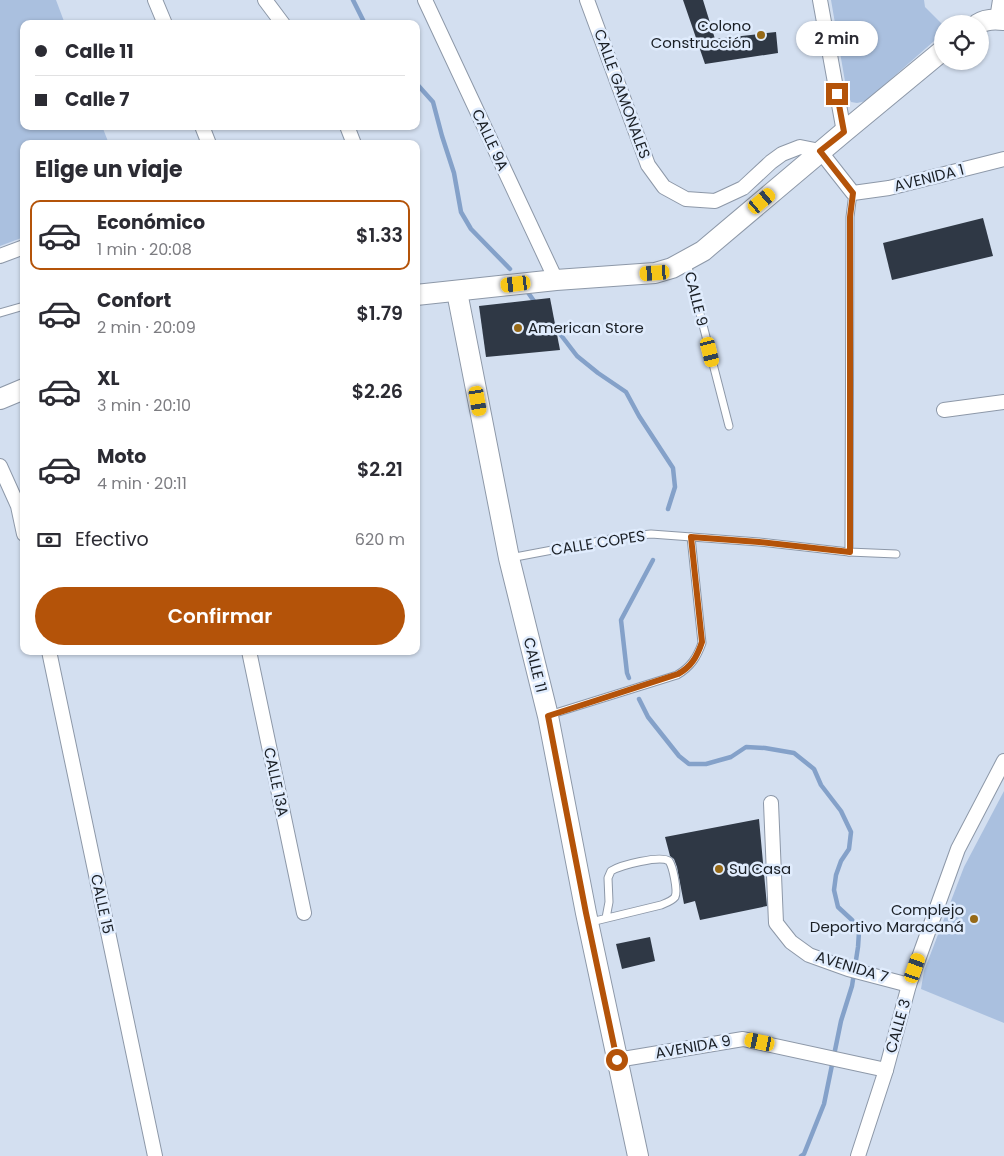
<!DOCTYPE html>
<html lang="es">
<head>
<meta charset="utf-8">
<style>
	body { margin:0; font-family:Poppins,sans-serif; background:#f2f2f3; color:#2b2b33; height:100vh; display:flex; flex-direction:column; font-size:19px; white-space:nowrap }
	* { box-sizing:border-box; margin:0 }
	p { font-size:16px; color:#7c7c81 }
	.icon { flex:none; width:28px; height:28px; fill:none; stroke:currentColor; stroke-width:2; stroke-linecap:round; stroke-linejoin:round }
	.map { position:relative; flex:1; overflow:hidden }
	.sheet { position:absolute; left:20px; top:140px; width:400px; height:515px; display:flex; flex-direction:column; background:#fff; border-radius:10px; box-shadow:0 1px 4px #0004 }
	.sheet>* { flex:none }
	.top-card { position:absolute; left:20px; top:20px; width:400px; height:110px; border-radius:10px; box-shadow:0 1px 4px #0004; display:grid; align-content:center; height:110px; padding:0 15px; background:#fff }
	.fabs { position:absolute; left:934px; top:15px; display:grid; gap:10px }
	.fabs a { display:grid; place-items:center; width:55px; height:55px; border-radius:50%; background:#fff; box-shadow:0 1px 4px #0004; font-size:25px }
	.end { position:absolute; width:22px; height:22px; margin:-11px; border:6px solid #b45309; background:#fff; box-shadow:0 0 0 2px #fff }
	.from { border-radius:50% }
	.bubble { position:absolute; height:35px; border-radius:18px; background:#fff; box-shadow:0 1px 4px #0004; font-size:16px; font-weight:600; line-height:35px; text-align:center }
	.car { position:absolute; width:15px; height:30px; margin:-15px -8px; border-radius:6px; box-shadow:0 0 4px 1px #0007; background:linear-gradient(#f5c518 24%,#345 0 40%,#f5c518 0 76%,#345 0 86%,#f5c518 0) }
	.top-card b { display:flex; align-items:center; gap:18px; height:48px; font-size:19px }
	.top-card b+b { border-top:1px solid #e1e1e2 }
	.top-card i { width:12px; height:12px; background:#2b2b33 }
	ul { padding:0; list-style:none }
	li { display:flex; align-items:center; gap:15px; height:70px; margin:0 10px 8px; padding:0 5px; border:2px solid transparent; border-radius:10px }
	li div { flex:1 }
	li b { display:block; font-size:19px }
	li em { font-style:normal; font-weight:600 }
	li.current { border-color:#b45309 }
	li>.icon { width:45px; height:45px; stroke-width:1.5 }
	h2 { padding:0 15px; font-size:22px; line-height:60px }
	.pay { display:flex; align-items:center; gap:12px; height:55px; padding:0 15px; font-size:19px }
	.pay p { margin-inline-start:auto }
	.action { display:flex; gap:10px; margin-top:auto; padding:10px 15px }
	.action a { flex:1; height:58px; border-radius:30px; background:#b45309; color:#fff; font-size:20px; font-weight:600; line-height:58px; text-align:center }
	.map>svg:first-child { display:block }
	.green { fill:#aac0df }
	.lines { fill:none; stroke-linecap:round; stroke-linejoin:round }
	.stream { stroke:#84a1c9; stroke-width:4.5 }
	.building { fill:#2f3845 }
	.lane-casing { stroke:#8d98a8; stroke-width:9 }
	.street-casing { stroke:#8d98a8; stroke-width:16 }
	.secondary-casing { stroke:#8d98a8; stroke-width:22 }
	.lane { stroke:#fff; stroke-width:7 }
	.street { stroke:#fff; stroke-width:14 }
	.secondary { stroke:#fff; stroke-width:20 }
	.route { stroke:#b45309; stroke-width:6 }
	.poi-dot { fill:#966917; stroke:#e0ecfd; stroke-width:2 }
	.labels { text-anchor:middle; stroke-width:5; stroke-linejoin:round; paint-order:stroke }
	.poi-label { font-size:15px; fill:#1a1f25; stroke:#e0ecfd; text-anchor:end }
	.street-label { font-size:15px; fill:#1a1f25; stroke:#e0ecfd }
</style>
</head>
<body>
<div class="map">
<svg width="1004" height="1156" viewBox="0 0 1004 1156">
	<rect width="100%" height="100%" fill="#d3dff0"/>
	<g class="green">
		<path d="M0,0h56l9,24h-41v102h78l7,18h-85v93l-24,9z"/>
		<path d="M831,0h93l1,7 17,17v10l-76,67 -9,2 -6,-1 -4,-9z"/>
		<path d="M1004,791v232l-83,-34 3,-18 40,-104z"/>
	</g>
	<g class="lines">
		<g class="stream">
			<path d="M353,0l12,24"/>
			<path d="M416,83l17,19 9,34 12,37 7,39 10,17 39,40"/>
			<path d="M527,291l9,13"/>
			<path d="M554,326l23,30 21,17 28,19 13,24 34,52 2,19 -7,22"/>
			<path d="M629,678l-2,-5 -6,-53 32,-60"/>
			<path d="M639,699l9,18 31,39 10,8h17l25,-7 15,-10 19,1 29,5 20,16 7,16 20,26 10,21 -2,17 -8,12 -5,14 -2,15 4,17 14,13 7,12 -1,15 -6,39 -11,35 -17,83 -20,50 -3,2"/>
		</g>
	</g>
	<g class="building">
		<path d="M683,0h20l12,39 61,-7 2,21 -73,11z"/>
		<path d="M983,218l10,38 -101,24 -9,-37z"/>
		<path d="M550,298l10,52 -74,7 -7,-51z"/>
		<path d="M759,819l8,87 -67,14 -5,-19 -11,3 -7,-37 -3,-8 -4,-3 -5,-19z"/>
		<path d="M650,937l5,24 -33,8 -6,-25z"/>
	</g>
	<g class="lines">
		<g class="lane-casing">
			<g id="lane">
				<path d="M687,263l42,163"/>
				<path d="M0,313l24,-7"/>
				<path d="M849,552l1,-335 3,-24"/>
				<path d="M510,558l111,-21 30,-3 108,8 90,10 47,2"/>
				<path d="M549,715l128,-40c14,-8 20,-18 25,-32l-11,-106"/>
				<path d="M591,922l70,-17c5,-2 11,-4 14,-8 3,-6 -2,-30 -6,-36 -9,-6 -48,4 -58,10l-3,7 1,24 -3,16"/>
			</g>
		</g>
		<g class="street-casing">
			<g id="street">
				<path d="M155,0l10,24"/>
				<path d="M265,0l18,24"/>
				<path d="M425,0l131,280"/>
				<path d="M587,0l61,165 16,22 22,12 29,2 28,-13 28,-26 11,-8 18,-7 20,4 33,42 36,-5 115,-29"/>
				<path d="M820,0l24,132"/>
				<path d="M997,19l3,-19"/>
				<path d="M202,126l7,18"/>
				<path d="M347,126l7,18"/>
				<path d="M0,256l24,-9"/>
				<path d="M944,410l60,-8"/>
				<path d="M0,466l18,40 6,28"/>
				<path d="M49,651l106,505"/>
				<path d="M249,651l55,262"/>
				<path d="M771,803l5,120 15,19 18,13 39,14 61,16"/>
				<path d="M617,1060l126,-21 143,31"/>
				<path d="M858,1156l28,-86 23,-85 49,-136 46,-88"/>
			</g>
		</g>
		<g class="secondary-casing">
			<g id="secondary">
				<path d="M978,24c7,-5 18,-5 26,-4"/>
				<path d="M457,292l52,266 39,158 38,197 52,243"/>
				<path d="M416,295l140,-15 99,-7 17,-5 31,-17 141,-119 98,-81"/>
				<path d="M0,399l24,-10"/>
			</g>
		</g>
		<use href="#lane" class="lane"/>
		<use href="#street" class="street"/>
		<use href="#secondary" class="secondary"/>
	</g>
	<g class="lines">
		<path class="route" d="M617,1060l-31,-147 -38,-197 130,-42c13,-7 19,-17 24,-32l-11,-105 68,5 91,10v-335l3,-24 -33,-42 24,-19 -7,-38"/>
	</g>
	<g class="poi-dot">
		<circle cx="761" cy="35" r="5"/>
		<circle cx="518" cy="328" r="5"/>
		<circle cx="719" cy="869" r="5"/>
		<circle cx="974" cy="919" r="5"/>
	</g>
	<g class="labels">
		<g class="poi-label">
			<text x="751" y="31">Colono<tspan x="751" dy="17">Construcción</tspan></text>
			<text x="528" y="333" text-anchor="start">American Store</text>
			<text x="729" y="874" text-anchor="start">Su Casa</text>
			<text x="964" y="915">Complejo<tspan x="964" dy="17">Deportivo Maracaná</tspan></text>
		</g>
		<g class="street-label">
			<text transform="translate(622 94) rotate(70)" y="5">CALLE GAMONALES</text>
			<text transform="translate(490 140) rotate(65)" y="5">CALLE 9A</text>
			<text transform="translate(929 178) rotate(-14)" y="5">AVENIDA 1</text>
			<text transform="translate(696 299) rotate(76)" y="5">CALLE 9</text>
			<text transform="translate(598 543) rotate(-9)" y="5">CALLE COPES</text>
			<text transform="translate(535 665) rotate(76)" y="5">CALLE 11</text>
			<text transform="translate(276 782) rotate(78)" y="5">CALLE 13A</text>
			<text transform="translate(102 904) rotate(78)" y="5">CALLE 15</text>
			<text transform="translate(852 967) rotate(17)" y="5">AVENIDA 7</text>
			<text transform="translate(898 1026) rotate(-74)" y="5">CALLE 3</text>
			<text transform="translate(693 1047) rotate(-10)" y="5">AVENIDA 9</text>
		</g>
	</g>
</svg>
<div class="fabs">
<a><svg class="icon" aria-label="locate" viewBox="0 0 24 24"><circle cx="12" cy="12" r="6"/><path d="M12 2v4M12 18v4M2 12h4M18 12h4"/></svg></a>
</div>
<i class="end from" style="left:617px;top:1060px"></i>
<i class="end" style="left:837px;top:94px"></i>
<div class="bubble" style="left:796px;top:21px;width:82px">2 min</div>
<i class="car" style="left:762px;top:201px;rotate:50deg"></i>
<i class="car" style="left:655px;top:273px;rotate:266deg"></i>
<i class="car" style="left:516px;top:284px;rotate:263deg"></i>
<i class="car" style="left:710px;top:352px;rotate:166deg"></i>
<i class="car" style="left:478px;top:401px;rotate:170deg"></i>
<i class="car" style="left:915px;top:968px;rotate:19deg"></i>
<i class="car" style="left:760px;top:1042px;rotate:282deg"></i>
<div class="top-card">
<b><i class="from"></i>Calle 11</b>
<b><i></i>Calle 7</b>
</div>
<section class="sheet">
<h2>Elige un viaje</h2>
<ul>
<li class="current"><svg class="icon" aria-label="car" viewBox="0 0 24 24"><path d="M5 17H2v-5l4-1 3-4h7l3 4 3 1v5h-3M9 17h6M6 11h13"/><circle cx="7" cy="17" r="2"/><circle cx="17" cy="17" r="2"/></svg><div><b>Económico</b><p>1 min · 20:08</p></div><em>$1.33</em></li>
<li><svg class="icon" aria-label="car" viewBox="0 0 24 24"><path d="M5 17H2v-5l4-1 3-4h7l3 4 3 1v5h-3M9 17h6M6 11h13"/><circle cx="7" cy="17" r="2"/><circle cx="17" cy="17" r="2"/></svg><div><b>Confort</b><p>2 min · 20:09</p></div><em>$1.79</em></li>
<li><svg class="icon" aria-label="car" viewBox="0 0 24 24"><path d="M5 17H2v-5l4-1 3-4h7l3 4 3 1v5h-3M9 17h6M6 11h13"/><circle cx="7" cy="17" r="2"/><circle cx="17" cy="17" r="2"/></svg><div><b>XL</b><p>3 min · 20:10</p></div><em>$2.26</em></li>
<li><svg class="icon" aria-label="car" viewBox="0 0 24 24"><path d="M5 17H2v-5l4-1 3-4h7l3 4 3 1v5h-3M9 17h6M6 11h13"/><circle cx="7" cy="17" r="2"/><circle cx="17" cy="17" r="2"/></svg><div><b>Moto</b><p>4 min · 20:11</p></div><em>$2.21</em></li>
</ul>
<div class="pay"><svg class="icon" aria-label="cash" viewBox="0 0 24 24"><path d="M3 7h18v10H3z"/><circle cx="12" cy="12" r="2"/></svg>Efectivo<p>620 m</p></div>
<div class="action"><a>Confirmar</a></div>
</section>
</div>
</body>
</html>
